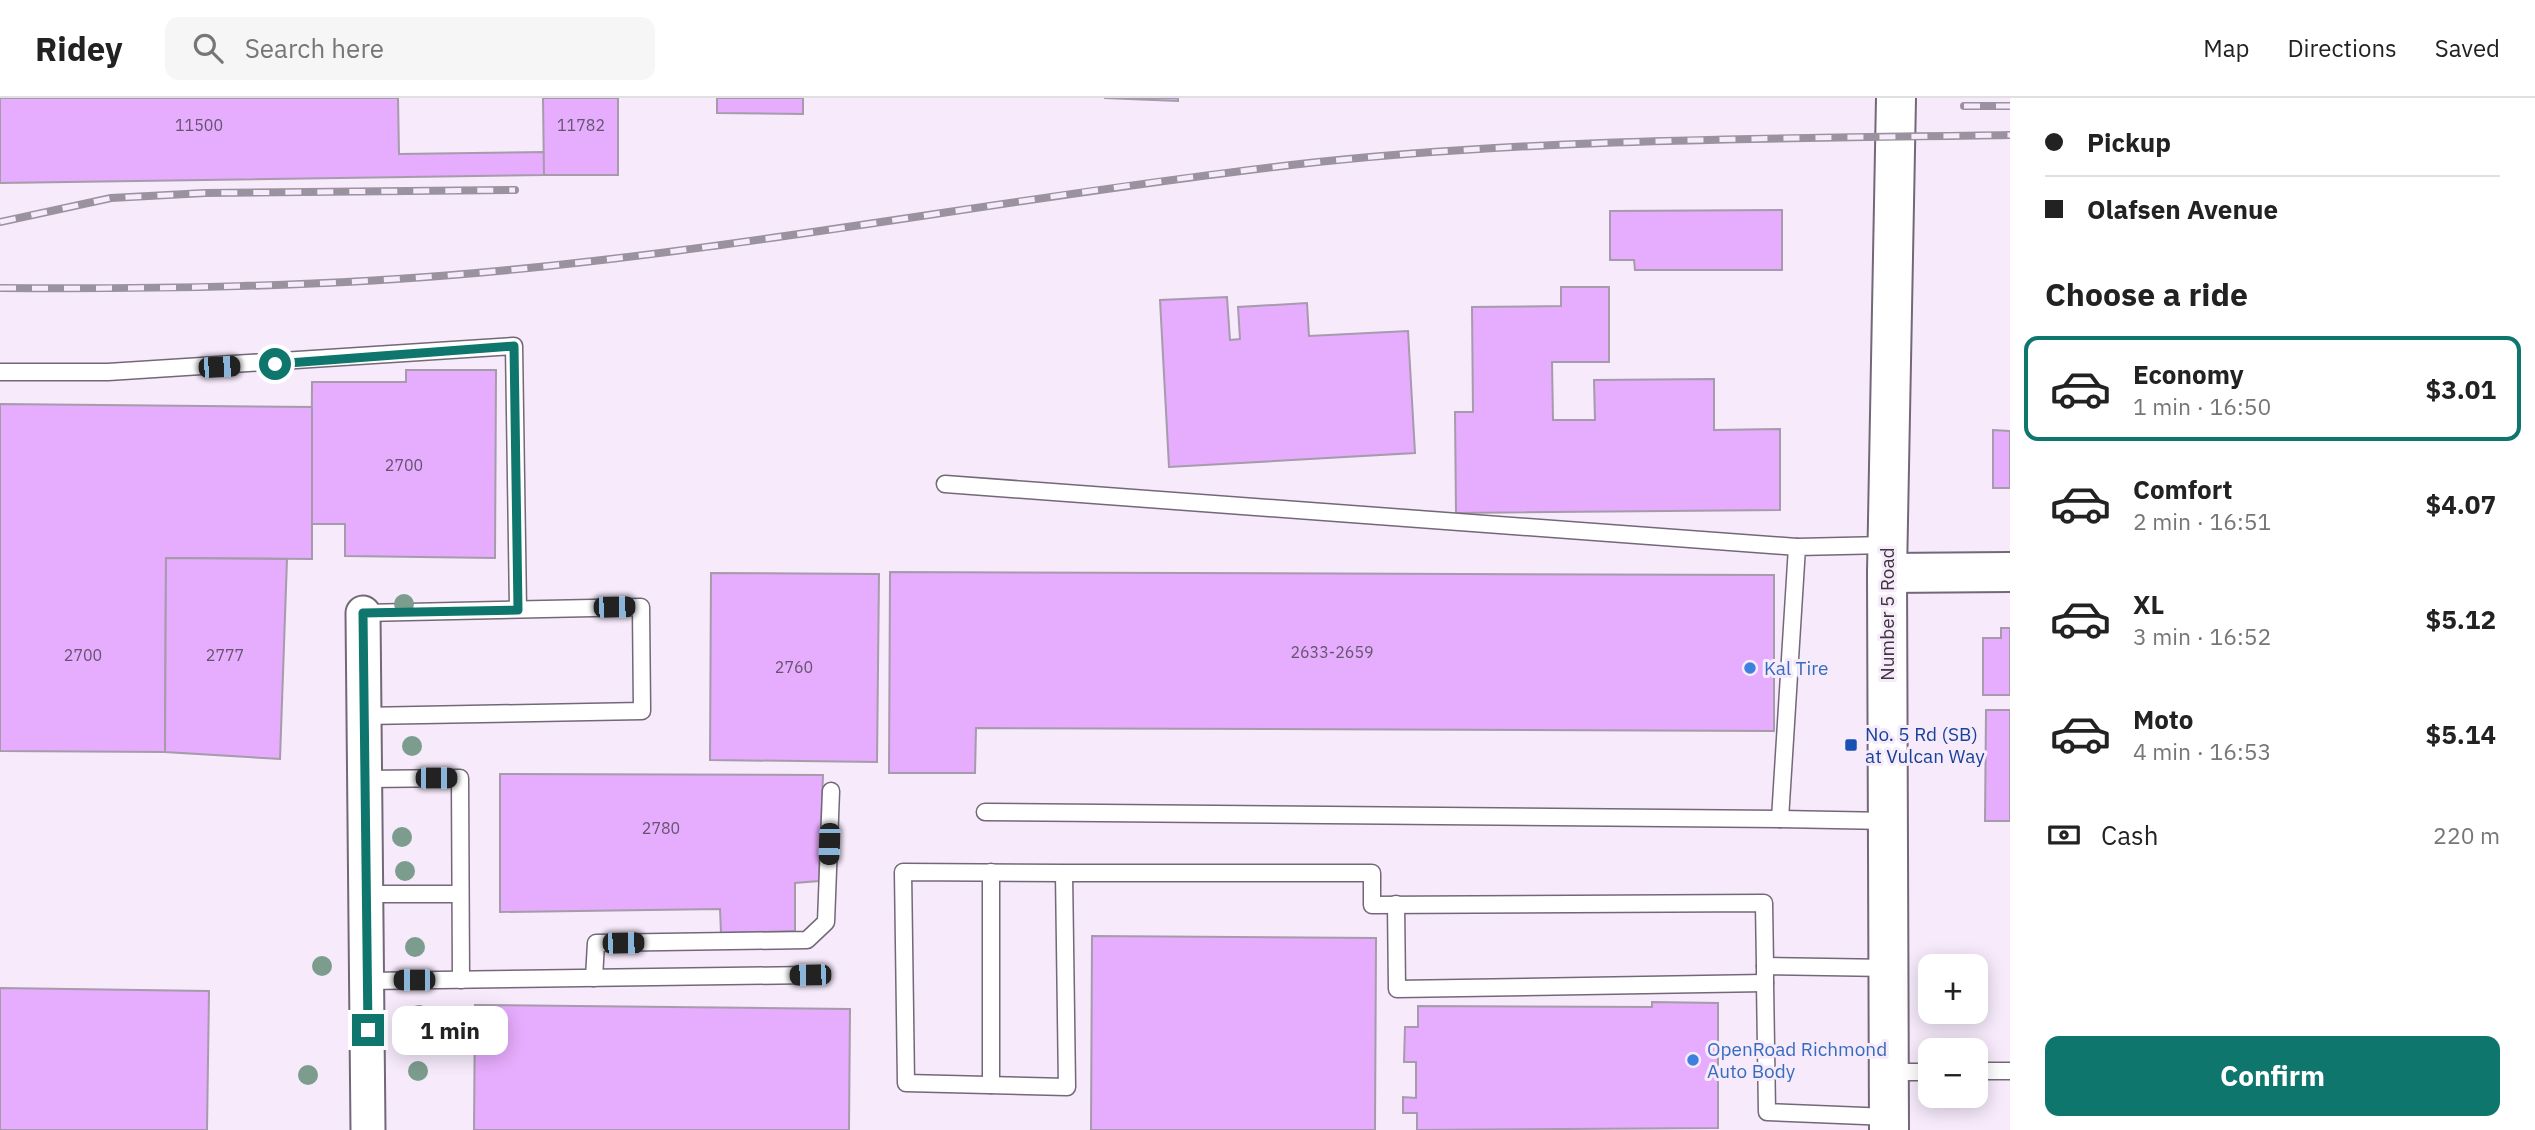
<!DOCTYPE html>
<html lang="en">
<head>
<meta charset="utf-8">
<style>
	body { margin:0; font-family:"IBM Plex Sans",sans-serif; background:#f6f6f6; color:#222; height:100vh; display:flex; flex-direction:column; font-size:26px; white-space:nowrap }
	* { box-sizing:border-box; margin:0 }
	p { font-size:23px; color:#767676 }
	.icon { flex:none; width:38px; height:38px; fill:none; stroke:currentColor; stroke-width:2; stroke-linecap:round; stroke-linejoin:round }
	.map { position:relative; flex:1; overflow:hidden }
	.sheet { display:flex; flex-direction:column; background:#fff; width:525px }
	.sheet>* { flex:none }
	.hud { display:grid; align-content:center; height:154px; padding:0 35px; background:#fff }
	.tools { position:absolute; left:1918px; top:856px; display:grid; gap:14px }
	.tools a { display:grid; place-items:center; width:70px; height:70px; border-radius:14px; background:#fff; box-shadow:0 4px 18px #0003; font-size:35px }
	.end { position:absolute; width:32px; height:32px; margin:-16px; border:9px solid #0f766e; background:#fff; box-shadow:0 0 0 4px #fff }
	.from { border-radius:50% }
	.bubble { position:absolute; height:49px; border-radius:14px; background:#fff; box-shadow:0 4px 18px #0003; font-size:23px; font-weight:800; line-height:49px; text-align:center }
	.car { position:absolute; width:21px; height:42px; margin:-21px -10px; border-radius:9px; box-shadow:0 0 5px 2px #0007; background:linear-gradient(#222 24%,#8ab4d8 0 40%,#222 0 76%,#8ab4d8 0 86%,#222 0) }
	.hud b { display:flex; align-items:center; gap:24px; height:66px; font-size:26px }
	.hud b+b { border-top:2px solid #e0e0e0 }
	.hud i { width:18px; height:18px; background:#222 }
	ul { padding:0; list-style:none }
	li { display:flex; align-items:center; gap:21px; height:105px; margin:0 14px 10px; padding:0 21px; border:4px solid transparent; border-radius:14px }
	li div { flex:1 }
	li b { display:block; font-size:26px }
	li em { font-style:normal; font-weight:800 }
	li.active { border-color:#0f766e }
	li>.icon { width:63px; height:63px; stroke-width:1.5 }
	h2 { padding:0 35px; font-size:32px; line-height:84px }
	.pay { display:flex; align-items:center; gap:18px; height:77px; padding:0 35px; font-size:26px }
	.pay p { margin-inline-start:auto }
	.action { display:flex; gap:14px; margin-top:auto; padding:14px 35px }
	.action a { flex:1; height:80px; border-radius:14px; background:#0f766e; color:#fff; font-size:28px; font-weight:800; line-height:80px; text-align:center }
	header { display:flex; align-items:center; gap:42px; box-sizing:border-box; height:98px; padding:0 35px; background:#fff; border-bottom:2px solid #e0e0e0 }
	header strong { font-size:33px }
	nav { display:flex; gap:38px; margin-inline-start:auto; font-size:24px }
	.search { width:490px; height:63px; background:#f6f6f6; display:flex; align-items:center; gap:18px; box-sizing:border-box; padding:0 24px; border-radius:14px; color:#767676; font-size:26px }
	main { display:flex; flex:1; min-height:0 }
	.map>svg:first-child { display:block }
	.building { fill:#e6acfd; stroke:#a69baa; stroke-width:2 }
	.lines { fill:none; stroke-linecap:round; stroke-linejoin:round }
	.service-casing { stroke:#736877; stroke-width:19 }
	.minor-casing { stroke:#736877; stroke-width:37 }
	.tertiary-casing { stroke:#736877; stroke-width:42 }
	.service { stroke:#fff; stroke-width:16 }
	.minor { stroke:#fff; stroke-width:33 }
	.tertiary { stroke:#fff; stroke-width:38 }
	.rail-casing { stroke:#9a929e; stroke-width:8 }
	.rail { stroke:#f6eafb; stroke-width:5; stroke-dasharray:16; stroke-linecap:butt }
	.tree { fill:#7c9c8e }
	.route { stroke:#0f766e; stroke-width:9 }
	.shop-dot { fill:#3f7fe0; stroke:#f6eafb; stroke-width:2.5 }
	.transit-dot { fill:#1a4fb4; stroke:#f6eafb; stroke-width:2.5 }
	.labels { text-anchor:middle; stroke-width:6; stroke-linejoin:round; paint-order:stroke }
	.number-label { font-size:16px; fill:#66546e }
	.street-label { font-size:19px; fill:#3c373e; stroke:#f6eafb }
	.shop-label { font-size:19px; fill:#366cbe; stroke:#f6eafb; text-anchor:start }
	.transit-label { font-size:19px; fill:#164399; stroke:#f6eafb; text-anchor:start }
</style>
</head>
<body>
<header>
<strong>Ridey</strong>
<div class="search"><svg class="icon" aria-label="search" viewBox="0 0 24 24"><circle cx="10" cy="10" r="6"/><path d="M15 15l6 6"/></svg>Search here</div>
<nav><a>Map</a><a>Directions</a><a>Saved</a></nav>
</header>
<main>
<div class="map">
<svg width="2010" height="1032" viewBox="0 0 2010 1032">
	<rect width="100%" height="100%" fill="#f6eafb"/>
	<g class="building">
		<path d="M0,0h398l1,56 145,-2v23l-544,8z"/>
		<path d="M543,0h75v77h-74z"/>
		<path d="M717,0h86v16l-86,-1z"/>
		<path d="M1178,0v3l-74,-3z"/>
		<path d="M1782,112v60h-147l-1,-10h-24v-49z"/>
		<path d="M1561,189h48v75h-57l1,58h42l-1,-40 120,-1v51l66,-1v81l-324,3 -1,-101h18l-1,-105 89,-1z"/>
		<path d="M1227,199l3,43 10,-1 -2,-32 69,-4 2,33 99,-5 7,122 -246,14 -9,-167z"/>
		<path d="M406,272h90l-1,188 -150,-2v-32h-34l1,-142h94z"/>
		<path d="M0,306l312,3v152l-146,-1 -1,194 -165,-1z"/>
		<path d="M1993,332l17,1v57h-17z"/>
		<path d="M166,460l121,1 -7,200 -115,-7z"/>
		<path d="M890,474l884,3v156l-798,-3 -1,45h-86z"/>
		<path d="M711,475l168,1 -2,188 -167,-2z"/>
		<path d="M2001,530h9v67h-27v-57h18z"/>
		<path d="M1986,612h24v111h-25z"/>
		<path d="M500,676l323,1 -4,106 -24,2v48l-74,2 -1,-24 -220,3z"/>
		<path d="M1092,838l284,2 -1,192h-284z"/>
		<path d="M0,890l209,3 -2,139h-207z"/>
		<path d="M1652,904l66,1v125l-301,2v-17h-14v-16l13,1v-36h-12l1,-35h13v-21l234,1z"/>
		<path d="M475,907l375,4 -1,121h-375z"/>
	</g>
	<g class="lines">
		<g class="service-casing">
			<g id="service">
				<path d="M0,274h108l406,-26 4,263"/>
				<path d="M945,386l852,63"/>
				<path d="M363,515l278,-6 1,104 -278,5"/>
				<path d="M365,681l95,-1 1,202"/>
				<path d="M985,714l795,7 17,-272 90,-2"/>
				<path d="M1780,721l108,2"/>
				<path d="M991,774v213"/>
				<path d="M1064,775l-161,-1 3,211 161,4 -3,-214h308v32l392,-2 1,63"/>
				<path d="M366,796h94"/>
				<path d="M1396,806l1,85 368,-6"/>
				<path d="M1889,870l-124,-2v17l2,129 122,5"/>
				<path d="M594,880l2,-35 211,-3 19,-18 5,-131"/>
				<path d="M367,883l443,-6"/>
				<path d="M1976,973h34"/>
				<path d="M1889,974h41"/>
			</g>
		</g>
		<g class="minor-casing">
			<path id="minor" d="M363,515l5,517"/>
		</g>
		<g class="tertiary-casing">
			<g id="tertiary">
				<path d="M1887,475l123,-1"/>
				<path d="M1889,1032l-2,-557 9,-475"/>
			</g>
		</g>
		<use href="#service" class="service"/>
		<use href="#minor" class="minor"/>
		<use href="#tertiary" class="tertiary"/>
		<g class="rail-casing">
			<g id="rail">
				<path d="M1964,8h46"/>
				<path d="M0,124l111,-24 94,-5 310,-3"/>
				<path d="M0,190c159,1 318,-1 476,-15 273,-24 543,-77 815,-108 239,-27 479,-26 719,-30"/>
			</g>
		</g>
		<use href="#rail" class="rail"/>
	</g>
	<g class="tree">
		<circle cx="404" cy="506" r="10"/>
		<circle cx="412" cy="648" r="10"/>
		<circle cx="402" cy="739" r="10"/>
		<circle cx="405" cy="773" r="10"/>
		<circle cx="415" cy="849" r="10"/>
		<circle cx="322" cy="868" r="10"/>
		<circle cx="419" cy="917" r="10"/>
		<circle cx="418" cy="940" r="10"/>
		<circle cx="418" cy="973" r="10"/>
		<circle cx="308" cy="977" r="10"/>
	</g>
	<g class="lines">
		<path class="route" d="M275,266l239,-18 4,264 -155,3 5,417"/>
	</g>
	<g class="shop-dot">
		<circle cx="1750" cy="570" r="7"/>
		<circle cx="1693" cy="962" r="7"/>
	</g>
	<rect class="transit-dot" x="1844" y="640" width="14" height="14" rx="3.5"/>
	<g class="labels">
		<g class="number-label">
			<text x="199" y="33">11500</text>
			<text x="581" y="33">11782</text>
			<text x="404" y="373">2700</text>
			<text x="1332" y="560">2633-2659</text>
			<text x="83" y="563">2700</text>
			<text x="225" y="563">2777</text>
			<text x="794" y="575">2760</text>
			<text x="661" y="736">2780</text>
		</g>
		<g class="street-label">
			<text transform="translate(1887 516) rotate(-90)" y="7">Number 5 Road</text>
		</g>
		<g class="shop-label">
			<text x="1764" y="577">Kal Tire</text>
			<text x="1707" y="958">OpenRoad Richmond<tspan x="1707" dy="22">Auto Body</tspan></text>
		</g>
		<g class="transit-label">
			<text x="1865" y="643">No. 5 Rd (SB)<tspan x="1865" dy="22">at Vulcan Way</tspan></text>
		</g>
	</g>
</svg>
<div class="tools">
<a>+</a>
<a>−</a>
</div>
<i class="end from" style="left:275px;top:266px"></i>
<i class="end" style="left:368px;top:932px"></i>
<div class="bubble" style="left:392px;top:908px;width:116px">1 min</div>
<i class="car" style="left:219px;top:269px;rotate:87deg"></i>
<i class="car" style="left:614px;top:509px;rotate:89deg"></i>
<i class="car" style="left:436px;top:680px;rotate:90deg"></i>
<i class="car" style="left:829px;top:746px;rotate:182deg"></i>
<i class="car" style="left:623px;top:845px;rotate:89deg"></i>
<i class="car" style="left:810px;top:877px;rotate:269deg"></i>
<i class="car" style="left:414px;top:882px;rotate:270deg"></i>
</div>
<section class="sheet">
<div class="hud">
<b><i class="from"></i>Pickup</b>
<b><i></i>Olafsen Avenue</b>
</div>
<h2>Choose a ride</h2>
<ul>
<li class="active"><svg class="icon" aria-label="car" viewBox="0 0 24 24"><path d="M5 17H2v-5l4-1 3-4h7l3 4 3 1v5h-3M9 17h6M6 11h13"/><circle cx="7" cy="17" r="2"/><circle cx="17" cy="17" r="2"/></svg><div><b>Economy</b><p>1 min · 16:50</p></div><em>$3.01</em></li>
<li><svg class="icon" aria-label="car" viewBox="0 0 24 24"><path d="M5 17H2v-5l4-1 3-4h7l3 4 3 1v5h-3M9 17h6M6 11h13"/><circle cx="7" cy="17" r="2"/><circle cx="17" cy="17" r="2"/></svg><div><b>Comfort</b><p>2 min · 16:51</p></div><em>$4.07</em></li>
<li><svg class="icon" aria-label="car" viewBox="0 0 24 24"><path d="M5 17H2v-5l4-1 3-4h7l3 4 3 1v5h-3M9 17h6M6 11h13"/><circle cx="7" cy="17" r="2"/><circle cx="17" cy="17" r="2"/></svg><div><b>XL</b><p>3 min · 16:52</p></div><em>$5.12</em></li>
<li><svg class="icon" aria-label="car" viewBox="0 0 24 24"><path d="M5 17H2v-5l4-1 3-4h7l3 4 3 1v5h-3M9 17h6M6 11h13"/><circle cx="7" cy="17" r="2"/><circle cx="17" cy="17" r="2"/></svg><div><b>Moto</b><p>4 min · 16:53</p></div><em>$5.14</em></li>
</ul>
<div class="pay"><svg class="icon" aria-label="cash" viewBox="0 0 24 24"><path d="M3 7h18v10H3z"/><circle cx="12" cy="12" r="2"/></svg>Cash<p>220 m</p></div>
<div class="action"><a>Confirm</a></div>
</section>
</main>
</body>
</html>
